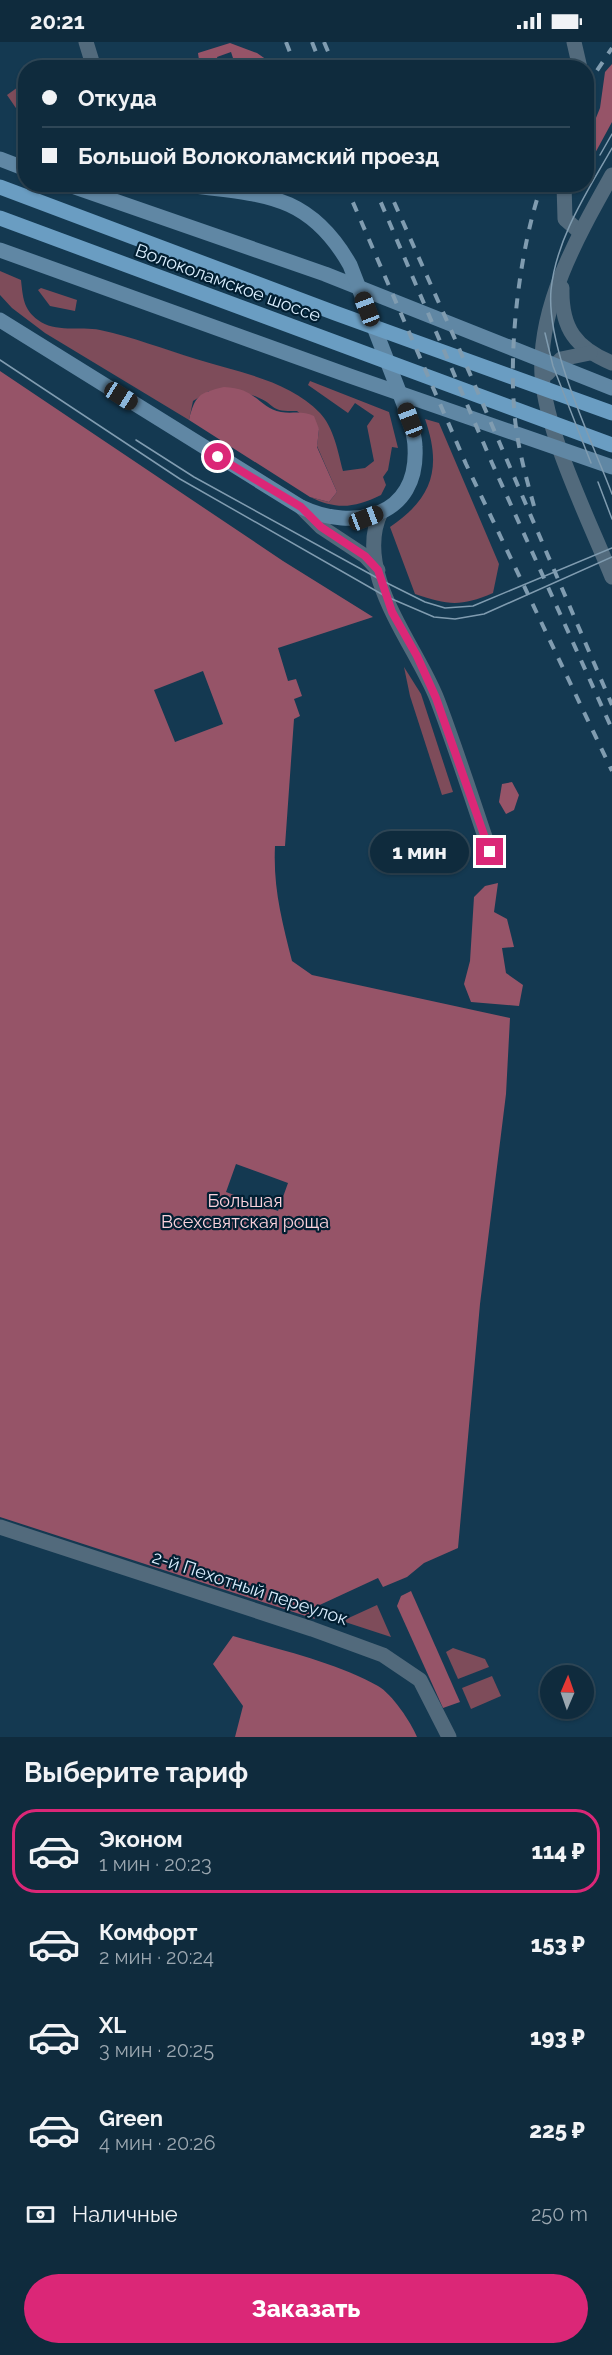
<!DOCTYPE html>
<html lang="ru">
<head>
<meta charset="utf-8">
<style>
	body { margin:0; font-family:Raleway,sans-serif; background:#1d3748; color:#f1f3f6; height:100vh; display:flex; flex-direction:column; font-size:22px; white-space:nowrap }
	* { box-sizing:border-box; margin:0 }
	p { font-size:20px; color:#9ba7b0 }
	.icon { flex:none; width:33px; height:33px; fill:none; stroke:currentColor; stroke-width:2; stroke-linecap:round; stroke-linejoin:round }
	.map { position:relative; height:1695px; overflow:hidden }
	.side { display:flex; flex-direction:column; background:#0f2b3d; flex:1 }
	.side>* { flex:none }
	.hud { position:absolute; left:18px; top:18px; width:576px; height:132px; border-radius:24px; box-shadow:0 2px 4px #0004,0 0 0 2px #2f4757; display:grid; align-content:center; height:132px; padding:0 24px; background:#0f2b3d }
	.needle { width:39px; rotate:2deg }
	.buttons { position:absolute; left:540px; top:1623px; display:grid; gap:12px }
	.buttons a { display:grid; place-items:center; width:54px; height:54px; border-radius:50%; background:#0f2b3d; box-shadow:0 2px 4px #0004,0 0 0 2px #2f4757; font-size:30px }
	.end { position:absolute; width:27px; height:27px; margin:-14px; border:8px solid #db2777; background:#fff; box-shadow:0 0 0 3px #fff }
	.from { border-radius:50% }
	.bubble { position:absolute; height:42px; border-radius:21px; background:#0f2b3d; box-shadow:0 2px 4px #0004,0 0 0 2px #2f4757; font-size:20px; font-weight:800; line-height:42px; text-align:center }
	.car { position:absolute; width:18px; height:36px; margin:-18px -9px; border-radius:8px; box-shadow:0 0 4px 2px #0007; background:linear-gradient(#222 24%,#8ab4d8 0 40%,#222 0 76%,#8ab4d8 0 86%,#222 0) }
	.hud b { display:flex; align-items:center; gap:21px; height:57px; font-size:22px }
	.hud b+b { border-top:2px solid #2f4757 }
	.hud i { width:15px; height:15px; background:#f1f3f6 }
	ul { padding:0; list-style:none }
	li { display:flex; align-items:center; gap:18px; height:84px; margin:0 12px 9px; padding:0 12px; border:3px solid transparent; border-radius:24px }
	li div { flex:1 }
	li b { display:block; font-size:22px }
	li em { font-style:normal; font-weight:800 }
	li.on { border-color:#db2777 }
	li>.icon { width:54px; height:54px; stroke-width:1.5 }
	h2 { padding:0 24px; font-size:27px; line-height:72px }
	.pay { display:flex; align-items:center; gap:15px; height:66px; padding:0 24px; font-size:22px }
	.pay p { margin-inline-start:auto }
	.action { display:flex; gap:12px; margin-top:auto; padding:12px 24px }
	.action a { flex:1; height:69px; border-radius:36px; background:#db2777; color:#fff; font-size:24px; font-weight:800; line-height:69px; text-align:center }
	.status { display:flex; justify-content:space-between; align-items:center; height:42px; padding:0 30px; background:#0f2b3d; direction:ltr }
	.status svg { height:16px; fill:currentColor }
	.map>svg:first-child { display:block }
	.green { fill:#7e4c5a }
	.forest { fill:#965468; fill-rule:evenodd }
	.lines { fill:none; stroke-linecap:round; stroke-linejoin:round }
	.minor { stroke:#526a7c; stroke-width:15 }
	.tertiary { stroke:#526a7c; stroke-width:15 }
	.secondary { stroke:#6087a4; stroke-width:15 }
	.primary { stroke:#6a9dc2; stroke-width:15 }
	.tram { stroke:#809cb0; stroke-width:1.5 }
	.rail { stroke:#809cb0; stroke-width:4; stroke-dasharray:10 10; stroke-linecap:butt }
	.route { stroke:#db2777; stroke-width:8 }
	.labels { text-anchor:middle; stroke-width:4.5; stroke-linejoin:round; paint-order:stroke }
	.street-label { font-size:18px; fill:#daeefe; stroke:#021f32 }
	.park-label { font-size:18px; fill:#fbd2dc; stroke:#021f32 }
</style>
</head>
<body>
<div class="status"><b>20:21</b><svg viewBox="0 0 49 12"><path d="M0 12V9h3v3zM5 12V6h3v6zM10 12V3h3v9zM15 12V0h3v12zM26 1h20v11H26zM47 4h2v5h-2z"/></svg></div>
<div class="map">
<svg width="612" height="1695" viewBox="0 0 612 1695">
	<rect width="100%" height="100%" fill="#143951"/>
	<g class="green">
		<path d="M25,40v28l-5,4 -13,-19z"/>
		<path d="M0,229l21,9c2,17 2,29 17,40 17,13 42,6 62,10 32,7 64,19 96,29 41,13 93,21 124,54 14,15 18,39 23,58l22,-3 9,-7 -7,-35 7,-10 -19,-13 -7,10 -40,-28 2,-4 79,31 9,36 -6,-1 -4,23 -5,7 3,8 -5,10c-27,13 -44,15 -71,2l19,5 8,-10 -20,-46 2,-17 -22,-18c-29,1 -20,-6 -40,-14 -12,-6 -34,-5 -48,-6l-16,10 -4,19 -144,-87 -33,-25 -12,-13z"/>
		<path d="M41,246l36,12 -2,11 -25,-5 -12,-16z"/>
		<path d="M425,377l14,4 60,141 -6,29c-33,14 -45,12 -78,1l-25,-67c43,-29 52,-59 35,-108z"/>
		<path d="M404,625l17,27 32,98 -11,3 -32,-99z"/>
		<path d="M377,1563l14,32 -49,-16z"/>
		<path d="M453,1606l32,11 4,8 -31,12 -12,-27z"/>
		<path d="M492,1634l9,20 -30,13 -9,-21z"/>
	</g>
	<g class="forest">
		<path d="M230,1l27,10 20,14h-41l-5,-15 -14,5 3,10 -21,-7 -1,-7z"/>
		<path d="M612,22v58l-25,46v-28l13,-32 5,-36z"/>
		<path d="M0,329l283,190 90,56 -95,31 10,33 8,-2 6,17 -8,3 6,17 -6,3 -9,127h-10c-2,42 7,75 17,115l20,14 198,43 -4,76 -26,210 -22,244 -34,15 -17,14 -24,10 -5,-9 -67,31 4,10 -315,-102zM203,629l20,53 -48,18 -21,-52zM236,1122l52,19 -10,28 -52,-19z"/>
		<path d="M224,345c33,1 35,21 57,25 12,2 21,-2 33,4l5,13 -2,18 20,45 -8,10 -19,-5 -121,-77c6,-25 10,-27 35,-33z"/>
		<path d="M512,740l7,13 -5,15 -8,4 -7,-12 3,-18z"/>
		<path d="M498,841l-4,29 13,7 7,28 -12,1 4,25 17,12 -4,21 -48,-4 -7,-18 6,-23 4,-64 11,-11z"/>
		<path d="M411,1549l49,111 -17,6 -46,-102 4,-10z"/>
		<path d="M233,1594c44,13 105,27 145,50 14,8 33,36 39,51h-182l8,-31 -30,-42z"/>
	</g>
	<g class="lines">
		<g class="minor">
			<path d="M86,0l8,26"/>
			<path d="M574,0l6,26"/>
			<path d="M586,56v21"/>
			<path d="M564,142l1,35 15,13"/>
			<path d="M301,465l20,20 44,29 13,14"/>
			<path d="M381,470c-29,60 35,133 56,187 19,50 36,102 53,153"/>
		</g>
		<g class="tertiary">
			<path d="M612,133c-33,59 -74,130 -70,200 4,59 47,145 70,202"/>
			<path d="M562,246c-1,41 14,60 50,75"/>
			<path d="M547,332l14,-15 29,-6"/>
			<path d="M0,1485l312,102 71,26 37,25 29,57"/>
		</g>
		<g class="secondary">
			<path d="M0,117l26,10"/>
			<path d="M66,142l259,90 287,114"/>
			<path d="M0,208l350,126 262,91"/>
			<path d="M0,278l301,187c53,25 118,10 114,-60 0,-9 -3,-18 -5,-27l-60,-155c-43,-76 -93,-70 -171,-81"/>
		</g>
		<g class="primary">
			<path d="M0,145l335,126 277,100"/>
			<path d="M0,176l612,227"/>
		</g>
		<g class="tram">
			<path d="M612,106c-25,44 -56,91 -61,142 -5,58 40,148 61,204"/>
			<path d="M600,113l12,-21"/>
			<path d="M545,291l8,33 38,97"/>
			<path d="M0,318l180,119 205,117 49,21 21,2 29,-5 128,-57"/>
			<path d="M136,398l58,37 187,103 44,22 20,6 28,-2 139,-58"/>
			<path d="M598,440l14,37"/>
		</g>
		<g class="rail">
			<path d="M286,0l10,26"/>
			<path d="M312,0l10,26"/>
			<path d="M324,0l11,26"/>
			<path d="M586,45l26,-39"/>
			<path d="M345,142l121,280 146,307"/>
			<path d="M373,142l119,279 120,266"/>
			<path d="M386,142l69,155 157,366"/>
			<path d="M534,464c-9,-32 -18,-65 -20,-99 -5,-66 6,-160 28,-223"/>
		</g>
	</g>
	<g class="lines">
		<path class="route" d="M218,415l83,50 20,20 44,29 13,14 14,42 25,44 19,42 54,154"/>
	</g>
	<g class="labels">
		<g class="street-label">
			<text transform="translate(228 241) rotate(20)" y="6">Волоколамское шоссе</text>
			<text transform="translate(250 1546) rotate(18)" y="6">2-й Пехотный переулок</text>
		</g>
		<g class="park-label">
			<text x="245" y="1165">Большая<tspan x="245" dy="21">Всехсвятская роща</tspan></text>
		</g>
	</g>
</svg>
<div class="buttons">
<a><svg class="needle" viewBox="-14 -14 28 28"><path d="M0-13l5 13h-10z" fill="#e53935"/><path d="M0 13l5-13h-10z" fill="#9ba7b0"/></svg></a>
</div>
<i class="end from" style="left:218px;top:415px"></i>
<i class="end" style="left:490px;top:810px"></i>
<div class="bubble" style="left:370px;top:789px;width:99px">1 мин</div>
<i class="car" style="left:367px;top:267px;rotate:339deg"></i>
<i class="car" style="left:121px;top:354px;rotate:122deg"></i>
<i class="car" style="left:410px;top:378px;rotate:339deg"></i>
<i class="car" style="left:366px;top:476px;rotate:69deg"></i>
<div class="hud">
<b><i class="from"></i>Откуда</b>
<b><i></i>Большой Волоколамский проезд</b>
</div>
</div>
<section class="side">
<h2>Выберите тариф</h2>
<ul>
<li class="on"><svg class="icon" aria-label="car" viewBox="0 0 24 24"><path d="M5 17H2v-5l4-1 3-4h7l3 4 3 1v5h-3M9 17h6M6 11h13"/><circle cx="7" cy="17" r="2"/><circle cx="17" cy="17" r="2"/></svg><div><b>Эконом</b><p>1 мин · 20:23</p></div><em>114 ₽</em></li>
<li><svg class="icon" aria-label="car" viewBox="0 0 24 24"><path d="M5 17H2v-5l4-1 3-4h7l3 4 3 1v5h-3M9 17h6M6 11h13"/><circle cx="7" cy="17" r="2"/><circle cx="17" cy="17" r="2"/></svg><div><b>Комфорт</b><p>2 мин · 20:24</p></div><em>153 ₽</em></li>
<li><svg class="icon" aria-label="car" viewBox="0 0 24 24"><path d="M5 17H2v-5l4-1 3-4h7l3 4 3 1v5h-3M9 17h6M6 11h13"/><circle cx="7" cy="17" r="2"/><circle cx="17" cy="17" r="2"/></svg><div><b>XL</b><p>3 мин · 20:25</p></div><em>193 ₽</em></li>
<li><svg class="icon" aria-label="car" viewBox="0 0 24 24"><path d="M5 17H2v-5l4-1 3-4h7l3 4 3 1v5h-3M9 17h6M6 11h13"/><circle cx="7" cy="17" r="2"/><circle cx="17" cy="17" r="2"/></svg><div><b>Green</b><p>4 мин · 20:26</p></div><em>225 ₽</em></li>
</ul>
<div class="pay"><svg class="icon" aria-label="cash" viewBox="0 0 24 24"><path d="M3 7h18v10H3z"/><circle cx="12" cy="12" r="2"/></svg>Наличные<p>250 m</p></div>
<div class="action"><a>Заказать</a></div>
</section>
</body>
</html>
